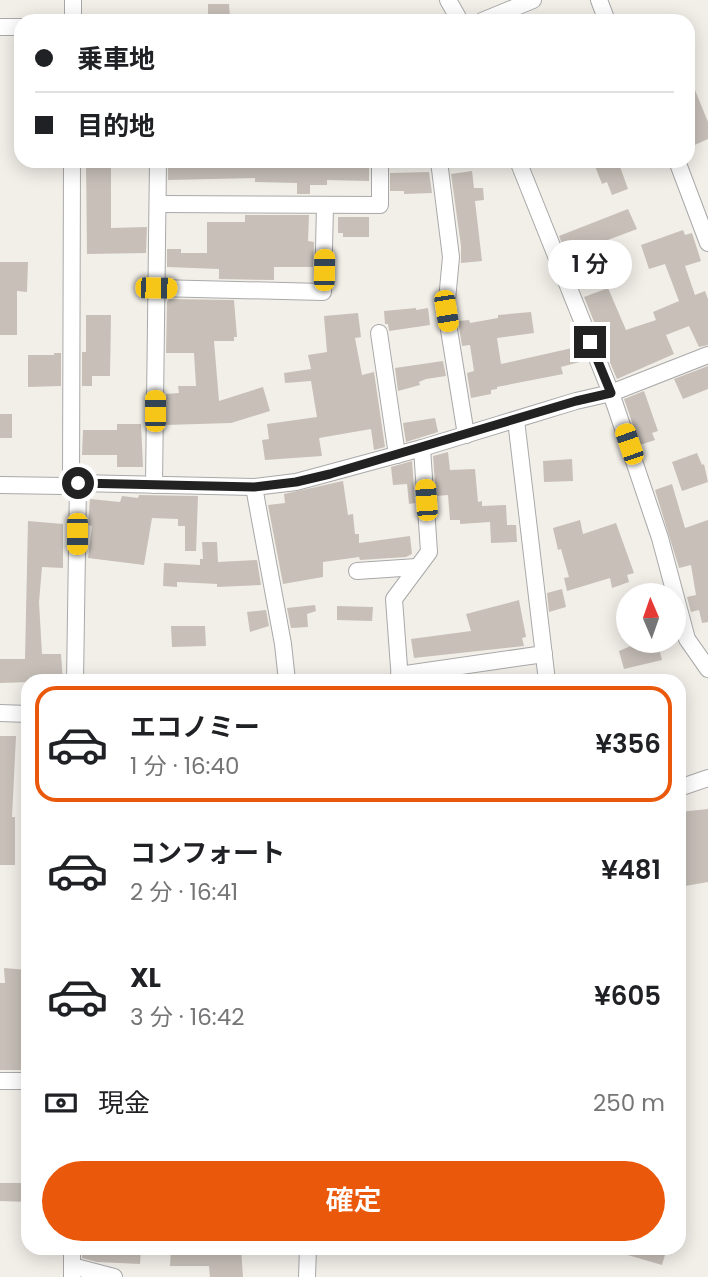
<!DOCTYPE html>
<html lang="ja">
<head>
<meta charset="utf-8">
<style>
	body { margin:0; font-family:Poppins,"Noto Sans JP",sans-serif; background:#f2f2f2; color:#202124; height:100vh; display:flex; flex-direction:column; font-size:26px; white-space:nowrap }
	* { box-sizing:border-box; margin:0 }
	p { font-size:23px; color:#757577 }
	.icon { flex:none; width:38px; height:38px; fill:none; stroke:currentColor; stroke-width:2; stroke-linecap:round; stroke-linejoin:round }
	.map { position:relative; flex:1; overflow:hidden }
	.panel { position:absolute; left:21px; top:674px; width:665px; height:581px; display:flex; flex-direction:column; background:#fff; border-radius:21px; box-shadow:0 4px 18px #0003 }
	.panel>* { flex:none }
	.banner { position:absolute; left:14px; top:14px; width:681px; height:154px; border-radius:21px; box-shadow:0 4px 18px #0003; display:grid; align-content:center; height:154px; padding:0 21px; background:#fff }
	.needle { width:46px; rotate:358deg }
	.controls { position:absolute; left:616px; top:583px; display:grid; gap:14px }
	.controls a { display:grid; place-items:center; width:70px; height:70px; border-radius:50%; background:#fff; box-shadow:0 4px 18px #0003; font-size:35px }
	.end { position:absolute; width:32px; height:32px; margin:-16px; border:9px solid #222; background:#fff; box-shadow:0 0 0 4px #fff }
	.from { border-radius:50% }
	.bubble { position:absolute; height:49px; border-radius:24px; background:#fff; box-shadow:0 4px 18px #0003; font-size:23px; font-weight:600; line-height:49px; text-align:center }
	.car { position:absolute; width:21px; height:42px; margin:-21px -10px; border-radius:9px; box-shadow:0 0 5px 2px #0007; background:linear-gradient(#f5c518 24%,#345 0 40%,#f5c518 0 76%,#345 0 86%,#f5c518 0) }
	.banner b { display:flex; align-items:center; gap:24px; height:66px; font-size:26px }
	.banner b+b { border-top:2px solid #e0e0e0 }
	.banner i { width:18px; height:18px; background:#202124 }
	ul { padding:12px 0 0; list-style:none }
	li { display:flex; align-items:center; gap:21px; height:116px; margin:0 14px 10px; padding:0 7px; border:4px solid transparent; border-radius:21px }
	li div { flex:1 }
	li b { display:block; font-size:26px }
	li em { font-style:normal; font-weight:600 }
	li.on { border-color:#ea580c }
	li>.icon { width:63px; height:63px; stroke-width:1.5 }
	.pay { display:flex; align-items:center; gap:18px; height:77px; padding:0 21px; font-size:26px }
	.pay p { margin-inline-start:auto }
	.primary-button { display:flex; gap:14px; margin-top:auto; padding:14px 21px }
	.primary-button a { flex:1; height:80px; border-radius:42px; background:#ea580c; color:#fff; font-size:28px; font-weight:600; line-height:80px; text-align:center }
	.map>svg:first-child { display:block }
	.building { fill:#c7bfb8 }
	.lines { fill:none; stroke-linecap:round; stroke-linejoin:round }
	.street-casing { stroke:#a9a9a9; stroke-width:18 }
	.street { stroke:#fff; stroke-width:16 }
	.route { stroke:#222; stroke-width:9 }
</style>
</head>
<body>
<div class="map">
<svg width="708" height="1277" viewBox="0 0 708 1277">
	<rect width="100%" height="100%" fill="#f2efe9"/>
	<g class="building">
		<path d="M208,4h21l1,13h-22z"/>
		<path d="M688,73l20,49v17l-20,9z"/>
		<path d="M86,161h25v67l36,-1 -1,26 -59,1z"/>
		<path d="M168,161h119v6l44,1v-5l27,1v3h11v14l-42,-1v5h-17v9h-13v-11l-42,-1v-4l-87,2z"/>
		<path d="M593,161h25l10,28 -16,6 -5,-13 -5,2z"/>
		<path d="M472,171l2,17h9l1,12 -9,1 7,60 -21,2v-17l-10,-72z"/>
		<path d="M429,172l3,21 -28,1v-3h-14v-18z"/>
		<path d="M628,209l9,20 -45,17 3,9 -22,8 -3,-11 -4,1 -7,-17z"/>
		<path d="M245,215h64l-1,26 6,1 -1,25h-39v13l-55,-1v-10l-52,-2v-18h14v4h26v-31h38z"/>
		<path d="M338,217h31v20h-26v-4h-5z"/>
		<path d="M683,230l2,5 7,-2 9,28 -16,5 10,29 10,-4 3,8v46l-9,2 -10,-21 -23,9 8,19 -57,25 -16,-38 -3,-17h-3l-11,-27 24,-9 18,42 30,-10 -3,-8 26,-11 -14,-37 -16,5 -8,-24z"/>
		<path d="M0,262h28l-1,30 -10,-1v44h-17z"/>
		<path d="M169,299l65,1 3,37h-3v4h-20l5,60 44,-14 7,24 -39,12 -66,2 1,-31 13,-1 -1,-7h18l-2,-33h-28l1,-51z"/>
		<path d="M416,308v2l12,-2 2,17 -41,6 -1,-7h-3l-1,-13z"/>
		<path d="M531,312l3,21 -37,5 4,26 80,-18 6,14 -26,7 2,7 -66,13v2l-6,1v4l-20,4 -4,-25 7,-2 -4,-26 -8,1 -4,-25 11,-1 1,3 28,-5v-3z"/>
		<path d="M358,313l3,24 -6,1 7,37 12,-3 11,75 -11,3 -3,-21 -52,9 3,18 -57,4 -3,-20 7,-1 -2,-15 50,-7 -6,-36 -26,2 -1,-10 27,-4 -3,-14 19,-3 -3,-36z"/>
		<path d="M86,315h25l-1,61h-18v10h-10v-34h4z"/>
		<path d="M54,353h7v33l-33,1v-32h26z"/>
		<path d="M443,361l3,15 -20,3 -7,3 1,3 -22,6 -3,-23z"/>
		<path d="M708,366v23l-25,10 -9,-20z"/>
		<path d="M644,391l14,40 -6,2 3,7 -15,5 -16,-46z"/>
		<rect x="0" y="414" width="12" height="24"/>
		<path d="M435,418l3,14 -32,10 -3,-19z"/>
		<path d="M117,424h24l2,43h-26v-12h-35l1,-25h34z"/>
		<path d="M448,452l2,18 25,-1 3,33 4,-1v5l24,-1 1,20h9l1,17 -26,1 -1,-21 -30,2v-4h-10l-2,-25 -12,1 -3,-40z"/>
		<path d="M697,453l5,12 2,-1 4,18 -26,9 -10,-29z"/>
		<path d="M572,459l1,22 -29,1 -1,-21z"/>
		<path d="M412,461l3,42 -6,1 -2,-20 -14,1 -2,-18z"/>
		<path d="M343,481l5,34 5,-1 2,20h4v9l51,-7 2,18 -6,3 -46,3 -1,-3 -36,5v15l-40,7 -15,-79 17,-2 -1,-9z"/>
		<path d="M672,484l13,44 23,-8v102l-6,1 -3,-13 -8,2 -4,-15 9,-2 -5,-30 -12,3 -24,-78z"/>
		<path d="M139,495l59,1 -2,55h-11v-25h-7v-7l-26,-1 -8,47 -56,-7 4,-32 -4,-1 2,-26 30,3 2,-6 16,2z"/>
		<path d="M580,520l3,14 33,-11 18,50 -7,2 2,7 -17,6 -2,-10 -43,13 -3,-13 5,-1 -8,-28 -3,1 -5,-22z"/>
		<path d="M28,521l35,3v44l-21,-1 -3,35 3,52h19l2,27 -63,2v-24h25z"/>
		<path d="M202,542h15l1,20 39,-2 4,25 -44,2v-3l-40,-2v5l-14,-1 1,-23 36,2v-6h3z"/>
		<path d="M562,589l4,18 -17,5 -2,-19z"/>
		<path d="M519,600l7,37 -4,1 2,8 -110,12 -3,-19 60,-8 -5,-17z"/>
		<path d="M315,605l1,6 -9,3 1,13 -17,1 -4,-20z"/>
		<path d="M337,606l36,1 -1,14 -35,-1z"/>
		<path d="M266,610l3,16 -19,6 -3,-20z"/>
		<path d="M171,626h34l1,20 -34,1z"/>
		<path d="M645,640h12l5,20 -38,9 -5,-18z"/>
		<path d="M0,736h16l-4,81h3v48h-15z"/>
		<path d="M708,809v73l-23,4 -6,-40v-34z"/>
		<path d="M4,968l24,2v100h-28v-87h5z"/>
		<path d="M0,1183h28v19l-28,-1z"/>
		<path d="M82,1248h59l-1,16 -43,-2 -15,-4z"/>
		<path d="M171,1248h70l2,29h-33l-1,-11h-39z"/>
		<path d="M615,1248h52l-5,17 -48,-14z"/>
	</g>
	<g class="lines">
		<g class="street-casing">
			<g id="street">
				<path d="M448,0l12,21"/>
				<path d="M599,0l8,21"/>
				<path d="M73,21v-21"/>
				<path d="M482,21l51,-21"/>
				<path d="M0,27h21"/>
				<path d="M439,161l12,96 -5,54 20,124"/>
				<path d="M518,161l93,232 49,145 27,101 21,30"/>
				<path d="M677,161l31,82"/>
				<path d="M158,204l222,1v-44"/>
				<path d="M156,288l167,4 2,-86"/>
				<path d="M379,333l18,122"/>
				<path d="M516,420l31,261"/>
				<path d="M71,484l1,-323"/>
				<path d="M0,485l64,1 14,-3 176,4 42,-5 126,-34 154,-47 35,-8 97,-38"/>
				<path d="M154,485l4,-324"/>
				<path d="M254,487l29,157 4,37"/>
				<path d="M357,571l60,-4"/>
				<path d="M399,675l145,-21"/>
				<path d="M75,681l3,-198"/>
				<path d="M400,681l-6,-82 35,-47 -7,-104"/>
				<path d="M0,713l28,1"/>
				<path d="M679,788l29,-10"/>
				<path d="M0,1081h28"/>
				<path d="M72,1248v29"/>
				<path d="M72,1266l42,11"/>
				<path d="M307,1277l1,-29"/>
			</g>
		</g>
		<use href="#street" class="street"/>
	</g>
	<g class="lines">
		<path class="route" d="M78,483l176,4 42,-5 34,-8 246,-73 35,-8 -21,-51"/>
	</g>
</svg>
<div class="controls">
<a><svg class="needle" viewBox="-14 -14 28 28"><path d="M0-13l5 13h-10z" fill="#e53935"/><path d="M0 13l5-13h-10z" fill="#757577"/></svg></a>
</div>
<i class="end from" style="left:78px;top:483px"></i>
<i class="end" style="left:590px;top:342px"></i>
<div class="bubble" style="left:548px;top:240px;width:84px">1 分</div>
<i class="car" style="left:324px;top:270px;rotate:1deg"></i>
<i class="car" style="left:156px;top:288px;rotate:91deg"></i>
<i class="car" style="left:446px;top:311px;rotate:171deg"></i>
<i class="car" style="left:155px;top:411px;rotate:0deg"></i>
<i class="car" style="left:629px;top:444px;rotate:341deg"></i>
<i class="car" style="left:426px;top:500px;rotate:356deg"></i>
<i class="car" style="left:77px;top:534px;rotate:180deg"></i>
<div class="banner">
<b><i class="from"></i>乗車地</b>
<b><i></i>目的地</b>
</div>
<section class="panel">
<ul>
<li class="on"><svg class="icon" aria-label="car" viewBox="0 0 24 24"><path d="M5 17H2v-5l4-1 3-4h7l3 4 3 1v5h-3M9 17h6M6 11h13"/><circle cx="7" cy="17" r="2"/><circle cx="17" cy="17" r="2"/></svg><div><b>エコノミー</b><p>1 分 · 16:40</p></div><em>¥356</em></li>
<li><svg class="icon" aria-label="car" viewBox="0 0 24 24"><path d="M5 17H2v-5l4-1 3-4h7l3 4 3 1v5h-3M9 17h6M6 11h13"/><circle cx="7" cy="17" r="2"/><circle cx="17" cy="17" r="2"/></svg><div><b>コンフォート</b><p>2 分 · 16:41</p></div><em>¥481</em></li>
<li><svg class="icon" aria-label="car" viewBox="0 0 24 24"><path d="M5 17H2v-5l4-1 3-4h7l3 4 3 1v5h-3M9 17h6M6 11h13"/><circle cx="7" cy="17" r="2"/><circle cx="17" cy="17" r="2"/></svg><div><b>XL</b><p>3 分 · 16:42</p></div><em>¥605</em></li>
</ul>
<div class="pay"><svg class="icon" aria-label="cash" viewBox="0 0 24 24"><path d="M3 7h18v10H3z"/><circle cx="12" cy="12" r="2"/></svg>現金<p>250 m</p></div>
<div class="primary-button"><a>確定</a></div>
</section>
</div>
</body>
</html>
